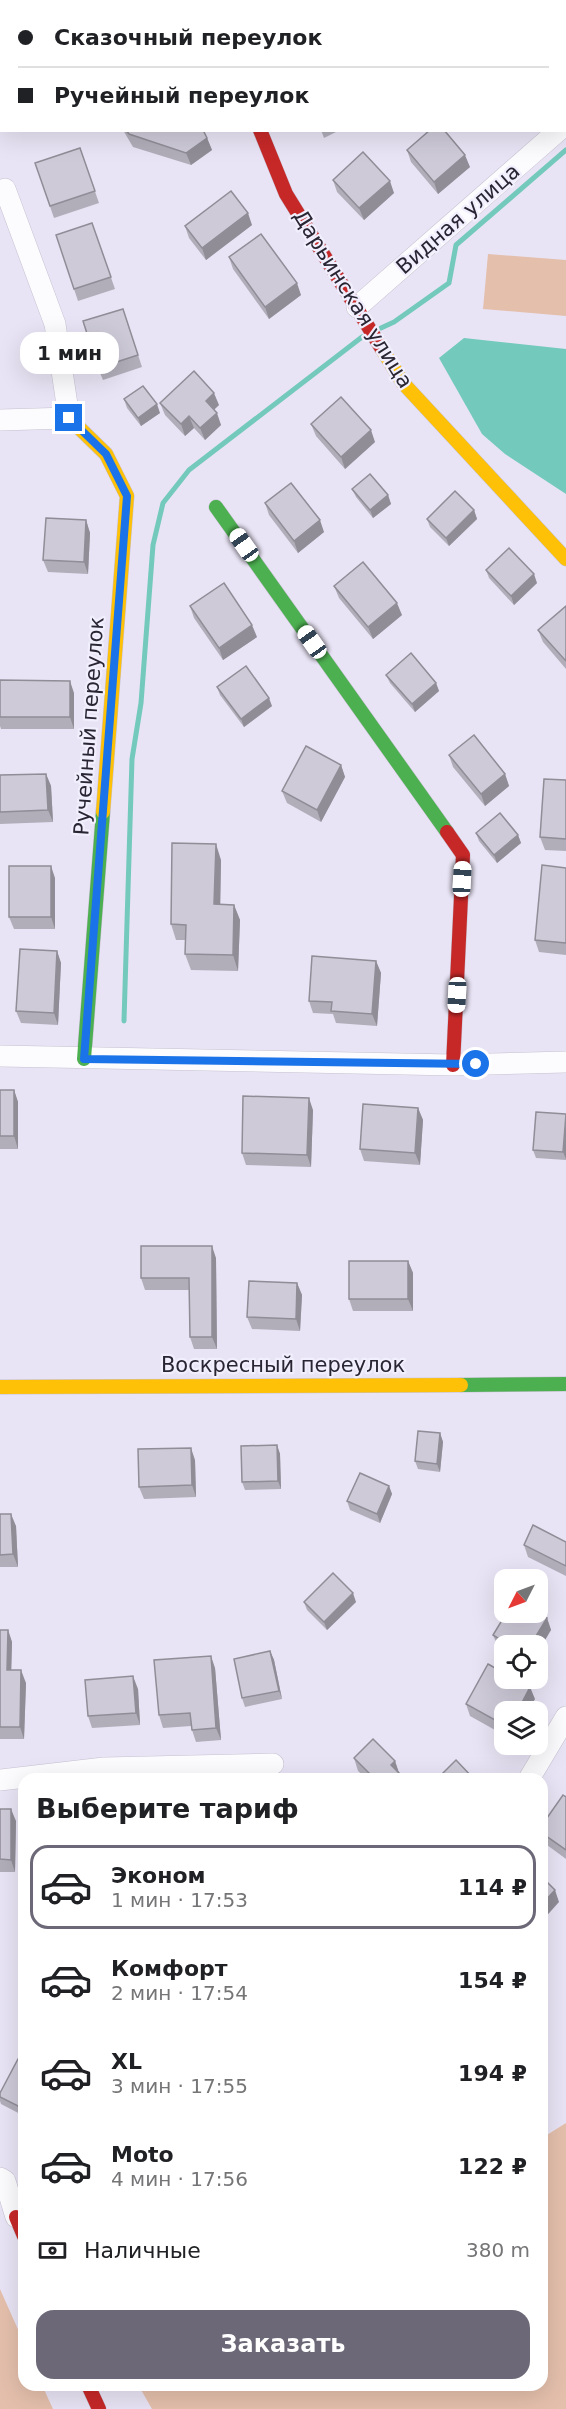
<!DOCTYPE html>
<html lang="ru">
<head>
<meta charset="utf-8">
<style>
	body { margin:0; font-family:"DejaVu Sans",sans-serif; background:#f6f6f6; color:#202124; height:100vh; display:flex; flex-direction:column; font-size:22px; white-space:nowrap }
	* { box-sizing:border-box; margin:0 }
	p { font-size:20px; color:#757577 }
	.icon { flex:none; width:33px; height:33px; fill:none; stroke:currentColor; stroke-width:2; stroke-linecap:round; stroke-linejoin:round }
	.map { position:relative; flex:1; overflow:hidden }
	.drawer { position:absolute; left:18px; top:1773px; width:530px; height:618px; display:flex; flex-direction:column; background:#fff; border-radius:18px; box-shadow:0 6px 24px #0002 }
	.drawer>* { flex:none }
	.hud { position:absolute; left:0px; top:0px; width:567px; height:132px; box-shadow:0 6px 24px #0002; display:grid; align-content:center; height:132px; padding:0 18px; background:#fff }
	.needle { width:39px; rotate:228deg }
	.controls { position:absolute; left:494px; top:1569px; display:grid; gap:12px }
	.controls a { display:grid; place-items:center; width:54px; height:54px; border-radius:12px; background:#fff; box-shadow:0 6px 24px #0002; font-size:30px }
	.end { position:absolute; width:27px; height:27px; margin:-14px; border:8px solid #1a73e8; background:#fff; box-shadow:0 0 0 3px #fff }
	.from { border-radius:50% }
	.bubble { position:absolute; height:42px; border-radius:18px; background:#fff; box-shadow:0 6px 24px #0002; font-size:20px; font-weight:800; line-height:42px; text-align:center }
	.car { position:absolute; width:18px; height:36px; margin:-18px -9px; border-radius:8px; box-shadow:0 0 4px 2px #0007; background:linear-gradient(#fff 24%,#345 0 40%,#fff 0 76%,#345 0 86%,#fff 0) }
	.hud b { display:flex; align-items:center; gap:21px; height:57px; font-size:22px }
	.hud b+b { border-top:2px solid #e0e0e0 }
	.hud i { width:15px; height:15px; background:#202124 }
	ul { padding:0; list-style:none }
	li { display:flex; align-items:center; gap:18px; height:84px; margin:0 12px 9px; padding:0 6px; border:3px solid transparent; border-radius:18px }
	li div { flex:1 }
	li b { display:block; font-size:22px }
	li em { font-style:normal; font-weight:800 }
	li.active { border-color:#6c6877 }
	li>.icon { width:54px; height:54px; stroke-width:1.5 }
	h2 { padding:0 18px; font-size:27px; line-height:72px }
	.pay { display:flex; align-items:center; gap:15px; height:66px; padding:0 18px; font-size:22px }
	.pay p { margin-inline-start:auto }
	.primary-button { display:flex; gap:12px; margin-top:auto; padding:12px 18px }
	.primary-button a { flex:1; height:69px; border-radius:18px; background:#6c6877; color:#fff; font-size:24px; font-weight:800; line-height:69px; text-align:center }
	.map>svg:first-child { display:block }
	.green { fill:#e4bfac }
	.water { fill:#74c9bd }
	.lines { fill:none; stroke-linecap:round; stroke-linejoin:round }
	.stream { stroke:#74c9bd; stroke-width:5 }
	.street-casing { stroke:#c5c1d0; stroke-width:22 }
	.fast-casing { stroke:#c5c1d0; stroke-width:15 }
	.slow-casing { stroke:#c5c1d0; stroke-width:15 }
	.jam-casing { stroke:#c5c1d0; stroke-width:15 }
	.street { stroke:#fcfbfe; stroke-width:21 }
	.fast { stroke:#4caf50; stroke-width:14 }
	.slow { stroke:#ffc107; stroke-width:14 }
	.jam { stroke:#c62828; stroke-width:14 }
	.wall { fill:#b1aeba }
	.shaded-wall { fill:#908d97 }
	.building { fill:#cecad8; stroke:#908d97; stroke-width:1.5 }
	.route { stroke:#1a73e8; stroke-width:8 }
	.labels { text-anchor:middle; stroke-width:4.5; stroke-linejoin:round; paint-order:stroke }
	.street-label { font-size:21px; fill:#292533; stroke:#f1eefd }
</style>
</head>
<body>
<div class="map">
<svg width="566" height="2409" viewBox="0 0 566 2409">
	<rect width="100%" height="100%" fill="#e9e4f5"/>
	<g class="green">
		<path d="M488,254l78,6v56l-83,-7z"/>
		<path d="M566,2123v286h-414l-12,-21 5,-3h397v-247z"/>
		<path d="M0,2289l24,54v42h18l11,24h-53z"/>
	</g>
	<path class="water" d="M464,338l102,11v145l-61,-40 -23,-20 -43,-76z"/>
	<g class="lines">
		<g class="stream">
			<path d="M381,328l13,-6 55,-39 7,-38 110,-95"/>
			<path d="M124,1021l8,-262 9,-56 12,-158 10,-42 26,-33 173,-133"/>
		</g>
		<g class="street-casing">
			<g id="street">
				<path d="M206,0l1,2"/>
				<path d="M548,0l1,2"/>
				<path d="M566,21v1"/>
				<path d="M357,307l202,-177"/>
				<path d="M0,420l69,-2 -14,-94 -50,-135"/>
				<path d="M0,1056l453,9 113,-3"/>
				<path d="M529,1779l37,-62"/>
				<path d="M0,1780l104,-12 169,-4"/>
				<path d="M0,2178l5,3 11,36 8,-4"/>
			</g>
		</g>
		<g class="fast-casing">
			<g id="fast">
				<path d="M216,507l231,325"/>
				<path d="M84,1059l19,-247"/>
				<path d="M461,1385l105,-1"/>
			</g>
		</g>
		<g class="slow-casing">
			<g id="slow">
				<path d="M382,349l21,34 163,176"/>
				<path d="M69,418l37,36 21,42 -24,316"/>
				<path d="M0,1387l461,-2"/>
			</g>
		</g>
		<g class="jam-casing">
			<g id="jam">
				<path d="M260,130l26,64 96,155"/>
				<path d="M447,832l16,23 -10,210"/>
				<path d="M16,2217l8,19"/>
				<path d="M88,2385l11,24"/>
			</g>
		</g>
		<use href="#street" class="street"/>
		<use href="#fast" class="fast"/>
		<use href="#slow" class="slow"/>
		<use href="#jam" class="jam"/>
	</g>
	<g class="wall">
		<path d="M12,0h13l-3,2h-9z"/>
		<path d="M0,7l2,3v46l-2,1z"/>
		<path d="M123,130h80l4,8 5,12 -21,15 -58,-18z"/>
		<path d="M321,130h19l-16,8z"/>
		<path d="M80,148l19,55 -45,15 -19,-55z"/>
		<path d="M407,150l63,17 -32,27 -27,-32z"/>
		<path d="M333,180l61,13 -30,27 -27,-28z"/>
		<path d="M92,223l23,66 -37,12 -4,-12z"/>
		<path d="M252,225l-46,35 -17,-22 -4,-12z"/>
		<path d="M229,257l72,38 -32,24 -36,-50z"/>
		<path d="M127,321l15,46 -39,13 -5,-12z"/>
		<path d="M124,399l36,14 -19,13 -14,-18z"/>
		<path d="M160,403l59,2 -5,5 7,15 -16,15 -11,-12 -9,8 -20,-21z"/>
		<path d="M311,424l64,18 -30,27 -29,-33z"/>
		<path d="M352,489l36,6 3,9 -18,14 -17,-21z"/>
		<path d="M265,503l59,29 -26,21 -29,-38z"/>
		<path d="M474,510l3,9 -28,27 -19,-19 -3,-8z"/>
		<path d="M86,520l4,13 -2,41 -40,-2 -5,-12z"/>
		<path d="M486,570l51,13 -23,22 -25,-27z"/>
		<path d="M334,586l68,29 -29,24 -34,-41z"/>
		<path d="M190,606l67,31 -34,23 -29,-42z"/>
		<path d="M566,606v63l-23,-27 -5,-12z"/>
		<path d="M386,675l50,8 3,8 -24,21 -25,-29z"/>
		<path d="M0,680l74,13v36h-73l-1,-3z"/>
		<path d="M217,687l55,19 -28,21 -24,-32z"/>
		<path d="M449,755l56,19 4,12 -24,20 -32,-39z"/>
		<path d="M341,765l4,12 -24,45 -34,-19 -5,-12z"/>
		<path d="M46,774l5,12 2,36 -53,2v-49z"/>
		<path d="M566,780v71l-21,-1 -5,-13z"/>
		<path d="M476,833l42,2 3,8 -24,20 -18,-22z"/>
		<path d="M221,860l-1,44 14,1 6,15 -2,51 -47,-1 -6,-16v-14h-9l-5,-16z"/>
		<path d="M566,868v87l-27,-3 -4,-12z"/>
		<path d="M55,878v51h-41l-5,-12z"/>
		<path d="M57,951l4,12 -3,62 -37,-2 -5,-12z"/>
		<path d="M376,961l5,12 -4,53 -41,-3 -3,-9 -20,-1 -4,-12z"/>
		<path d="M0,1090h14l4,12v47h-18z"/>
		<path d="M418,1108l5,12 -3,45 -56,-4 -4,-12z"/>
		<path d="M313,1110l-2,57 -65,-2 -4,-12z"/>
		<path d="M566,1114v46l-30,-2 -3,-8z"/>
		<path d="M216,1258l1,91h-23l-4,-12 -1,-47h-44l-4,-12z"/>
		<path d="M408,1261l5,12v38h-60l-4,-12z"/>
		<path d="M297,1283l5,12 -2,36 -48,-2 -5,-12z"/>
		<path d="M440,1433l3,9 -3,30 -22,-3 -3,-8z"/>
		<path d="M277,1445l3,9 1,35 -36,1 -3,-8z"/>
		<path d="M195,1460l1,37 -52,2 -5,-12z"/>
		<path d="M389,1486l3,8 -12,29 -30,-13 -3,-9z"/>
		<path d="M0,1514l16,12 2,41h-18z"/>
		<path d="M566,1542v34l-38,-19 -4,-12z"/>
		<path d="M304,1602h52l-29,28 -20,-20z"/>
		<path d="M547,1618l4,12 -14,16h-33v5l-6,-4 -5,-12z"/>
		<path d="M0,1630h8l4,12 -1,28 15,13 -2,56h-24z"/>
		<path d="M270,1651l4,9 8,39 -37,8 -3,-9z"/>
		<path d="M215,1668l6,72 -25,2 -4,-12 -1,-4 -28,2 -4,-13z"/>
		<path d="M138,1689l2,36 -48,3 -4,-12z"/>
		<path d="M535,1699l-31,13v23l-34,-19 -4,-12z"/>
		<path d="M354,1758l41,3 4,12 6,6h-38l-9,-8z"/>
		<path d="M566,1797v62l-23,-17 -1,-3v-14z"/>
		<path d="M0,1809l16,12 -1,51h-15z"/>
		<path d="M24,2062v54l-23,-12 -1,-3v-8z"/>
	</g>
	<g class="shaded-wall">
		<path d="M207,138l5,12 -21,15 -5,-12z"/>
		<path d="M465,155l5,12 -32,27 -4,-12z"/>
		<path d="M390,181l4,12 -30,27 -5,-12z"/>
		<path d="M248,213l4,12 -46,35 -4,-12z"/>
		<path d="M297,283l4,12 -32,24 -4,-12z"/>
		<path d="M214,393l5,12 -9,8 -4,-12z"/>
		<path d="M157,404l3,9 -19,13 -3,-8z"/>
		<path d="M217,413l4,12 -16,15 -5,-12z"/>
		<path d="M189,416l5,12 -9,8 -4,-12z"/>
		<path d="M371,430l4,12 -30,27 -4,-12z"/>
		<path d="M388,495l3,9 -18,14 -3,-8z"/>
		<path d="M474,510l3,9 -28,27 -3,-8z"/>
		<path d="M86,520l4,13 -2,41 -4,-12z"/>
		<path d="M320,520l4,12 -26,21 -4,-12z"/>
		<path d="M534,574l3,9 -23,22 -3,-9z"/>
		<path d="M397,603l5,12 -29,24 -5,-12z"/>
		<path d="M252,625l5,12 -34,23 -4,-12z"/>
		<path d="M70,681l4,12v36l-4,-12z"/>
		<path d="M436,683l3,8 -24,21 -3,-8z"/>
		<path d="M269,698l3,8 -28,21 -3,-8z"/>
		<path d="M341,765l4,12 -24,45 -4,-12z"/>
		<path d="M46,774l5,12 2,36 -5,-12z"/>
		<path d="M505,774l4,12 -24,20 -4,-12z"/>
		<path d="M518,835l3,8 -24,20 -3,-8z"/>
		<path d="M216,844l5,16 -1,60 -6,-16z"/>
		<path d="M51,866l4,12v51l-4,-12z"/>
		<path d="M234,905l6,15 -2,51 -5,-16z"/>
		<path d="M57,951l4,12 -3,62 -4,-12z"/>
		<path d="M376,961l5,12 -4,53 -5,-12z"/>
		<path d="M14,1090l4,12v47l-4,-13z"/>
		<path d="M309,1098l4,12 -2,57 -4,-12z"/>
		<path d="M418,1108l5,12 -3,45 -5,-12z"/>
		<path d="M566,1120v39l-3,-7z"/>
		<path d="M212,1246l4,12 1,91 -5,-12z"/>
		<path d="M408,1261l5,12v38l-5,-12z"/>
		<path d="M297,1283l5,12 -2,36 -4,-12z"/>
		<path d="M440,1433l3,9 -3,30 -3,-8z"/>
		<path d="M277,1445l3,9 1,35 -3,-8z"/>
		<path d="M191,1448l4,12 1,37 -4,-12z"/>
		<path d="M389,1486l3,8 -12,29 -3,-9z"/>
		<path d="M11,1514l5,12 2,41 -5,-13z"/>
		<path d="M353,1593l3,9 -29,28 -3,-8z"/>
		<path d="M547,1618l4,12 -14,24v-8h-7z"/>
		<path d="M8,1630l4,12 -1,40 -4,-12z"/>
		<path d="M270,1651l4,9 8,39 -3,-8z"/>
		<path d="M211,1656l4,12 6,72 -5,-12z"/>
		<path d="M21,1670l5,13 -2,56 -4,-12z"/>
		<path d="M133,1676l5,13 2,36 -4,-12z"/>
		<path d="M530,1687l5,12 -7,13h-11z"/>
		<path d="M395,1761l4,12 -8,-8z"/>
		<path d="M11,1809l5,12 -1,51 -4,-12z"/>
		<path d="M555,1890l4,12 -17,19v-17z"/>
	</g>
	<g class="building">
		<path d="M81,0h52v2h-51z"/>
		<path d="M248,0h38l-3,2h-34z"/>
		<path d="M0,7l2,3v31l-2,1z"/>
		<path d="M126,130h77l4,8 -21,15 -57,-19z"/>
		<path d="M430,130h14l21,25 -31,27 -27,-32z"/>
		<path d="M80,148l15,43 -45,15 -15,-43z"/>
		<path d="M363,152l27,29 -31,27 -26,-28z"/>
		<path d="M231,191l17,22 -46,35 -17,-22z"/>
		<path d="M92,223l19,54 -37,12 -18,-54z"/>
		<path d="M261,234l36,49 -32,24 -36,-50z"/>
		<path d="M123,309l15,46 -40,13 -15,-47z"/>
		<path d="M194,371l20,22 -8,8 11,12 -17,15 -11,-12 -8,8 -21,-21z"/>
		<path d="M143,386l14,18 -19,14 -14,-19z"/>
		<path d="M341,397l30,33 -30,27 -30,-33z"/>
		<path d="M370,474l18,21 -18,15 -18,-21z"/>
		<path d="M291,483l29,37 -26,21 -29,-38z"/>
		<path d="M455,491l19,19 -28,28 -19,-19z"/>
		<path d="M46,518l40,2 -2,42 -41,-2z"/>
		<path d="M509,548l25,26 -23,22 -25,-26z"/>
		<path d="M363,562l34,41 -29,24 -34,-41z"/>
		<path d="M224,583l28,42 -33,23 -29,-42z"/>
		<path d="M566,606v55l-28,-31z"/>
		<path d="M411,653l25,30 -24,21 -26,-29z"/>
		<path d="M246,666l23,32 -28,21 -24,-32z"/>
		<path d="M0,680l70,1v36h-70z"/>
		<path d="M474,735l31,39 -24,20 -32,-39z"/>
		<path d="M306,746l35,19 -24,45 -35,-19z"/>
		<path d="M46,774l2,36 -48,2v-37z"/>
		<path d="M544,779l22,1v59l-26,-2z"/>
		<path d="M500,813l18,22 -24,20 -18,-22z"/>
		<path d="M172,843l44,1 -2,60 20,1 -1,50 -48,-1 1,-29 -15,-1z"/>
		<path d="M542,865l24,3v75l-31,-3z"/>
		<rect x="9" y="866" width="42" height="51"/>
		<path d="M20,949l37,2 -3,62 -38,-2z"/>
		<path d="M312,956l64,5 -4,53 -41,-3 1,-9 -23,-1z"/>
		<rect x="0" y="1090" width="14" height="46"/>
		<path d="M243,1096l66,2 -2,57 -65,-2z"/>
		<path d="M363,1104l55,4 -3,45 -55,-4z"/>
		<path d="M536,1112l30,2 -3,38 -30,-2z"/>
		<path d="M141,1246h71v91h-22l-1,-59h-48z"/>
		<rect x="349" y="1261" width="59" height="38"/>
		<path d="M249,1281l48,2 -1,36 -49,-2z"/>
		<path d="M418,1431l22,2 -3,31 -22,-3z"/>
		<path d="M277,1445l1,36 -36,1 -1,-36z"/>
		<path d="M191,1448l1,37 -53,2 -1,-38z"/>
		<path d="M360,1473l29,13 -12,28 -30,-13z"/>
		<path d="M0,1514h11l2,40 -13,1z"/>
		<path d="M533,1525l33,17v24l-42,-21z"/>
		<path d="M333,1573l20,20 -29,29 -20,-20z"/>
		<path d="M507,1612h30l10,6 -17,28h-20l-17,-11z"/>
		<path d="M0,1630h8l-1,40h14l-1,57h-20z"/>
		<path d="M270,1651l9,40 -37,7 -8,-39z"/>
		<path d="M211,1656l5,72 -24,2 -2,-17 -31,2 -5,-55z"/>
		<path d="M488,1664l16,9v5h11l15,9 -13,25h-13v13l-38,-21z"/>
		<path d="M133,1676l3,37 -48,3 -3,-36z"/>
		<path d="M373,1739l22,22 -4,4 14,14h-30l-21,-21z"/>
		<path d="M456,1760l18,19h-37z"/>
		<path d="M563,1795l3,2v53l-24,-17v-8z"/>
		<path d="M0,1809h11v51l-11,-1z"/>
		<path d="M542,1877l13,13 -13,14z"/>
		<path d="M18,2059l6,3v47l-24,-12v-4z"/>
	</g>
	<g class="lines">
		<path class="route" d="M69,418l37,36 21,42 -43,563 392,5"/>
	</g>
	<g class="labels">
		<g class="street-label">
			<text transform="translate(458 219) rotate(-41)" y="7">Видная улица</text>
			<text transform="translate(353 299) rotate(58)" y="7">Дарьинская улица</text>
			<text transform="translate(89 726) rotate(-86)" y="7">Ручейный переулок</text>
			<text x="283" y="1372">Воскресный переулок</text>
		</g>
	</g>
</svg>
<div class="controls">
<a><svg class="needle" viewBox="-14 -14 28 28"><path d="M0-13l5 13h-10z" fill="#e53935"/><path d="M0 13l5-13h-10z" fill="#757577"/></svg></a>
<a><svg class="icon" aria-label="locate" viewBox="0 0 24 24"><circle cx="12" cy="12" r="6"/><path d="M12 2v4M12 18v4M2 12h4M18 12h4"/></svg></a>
<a><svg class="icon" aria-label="layers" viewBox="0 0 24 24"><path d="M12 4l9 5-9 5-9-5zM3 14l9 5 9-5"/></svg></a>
</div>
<i class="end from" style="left:476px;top:1064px"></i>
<i class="end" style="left:69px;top:418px"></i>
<div class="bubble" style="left:20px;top:332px;width:99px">1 мин</div>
<i class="car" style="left:244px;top:545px;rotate:325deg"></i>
<i class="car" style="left:312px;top:642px;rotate:325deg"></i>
<i class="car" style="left:462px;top:879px;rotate:3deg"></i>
<i class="car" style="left:457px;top:995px;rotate:183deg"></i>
<div class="hud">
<b><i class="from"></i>Сказочный переулок</b>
<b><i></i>Ручейный переулок</b>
</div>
<section class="drawer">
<h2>Выберите тариф</h2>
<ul>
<li class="active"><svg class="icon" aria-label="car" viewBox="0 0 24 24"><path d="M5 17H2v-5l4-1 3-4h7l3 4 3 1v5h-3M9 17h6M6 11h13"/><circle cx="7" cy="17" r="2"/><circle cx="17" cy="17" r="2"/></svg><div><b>Эконом</b><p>1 мин · 17:53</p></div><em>114 ₽</em></li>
<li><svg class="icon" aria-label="car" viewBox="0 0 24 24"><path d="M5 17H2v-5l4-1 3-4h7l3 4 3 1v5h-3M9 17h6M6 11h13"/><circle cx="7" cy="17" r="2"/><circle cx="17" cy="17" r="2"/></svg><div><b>Комфорт</b><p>2 мин · 17:54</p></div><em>154 ₽</em></li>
<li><svg class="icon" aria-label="car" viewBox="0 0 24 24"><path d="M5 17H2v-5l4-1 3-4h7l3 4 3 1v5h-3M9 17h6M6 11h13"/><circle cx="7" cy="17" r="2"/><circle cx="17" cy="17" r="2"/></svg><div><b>XL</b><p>3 мин · 17:55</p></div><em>194 ₽</em></li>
<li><svg class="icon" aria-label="car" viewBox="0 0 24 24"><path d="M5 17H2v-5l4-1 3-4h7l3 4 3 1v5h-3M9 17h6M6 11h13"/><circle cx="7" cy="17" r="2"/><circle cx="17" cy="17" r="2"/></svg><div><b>Moto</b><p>4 мин · 17:56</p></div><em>122 ₽</em></li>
</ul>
<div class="pay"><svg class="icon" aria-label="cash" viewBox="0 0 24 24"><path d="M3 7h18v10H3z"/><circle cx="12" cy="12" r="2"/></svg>Наличные<p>380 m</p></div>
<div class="primary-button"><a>Заказать</a></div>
</section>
</div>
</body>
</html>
